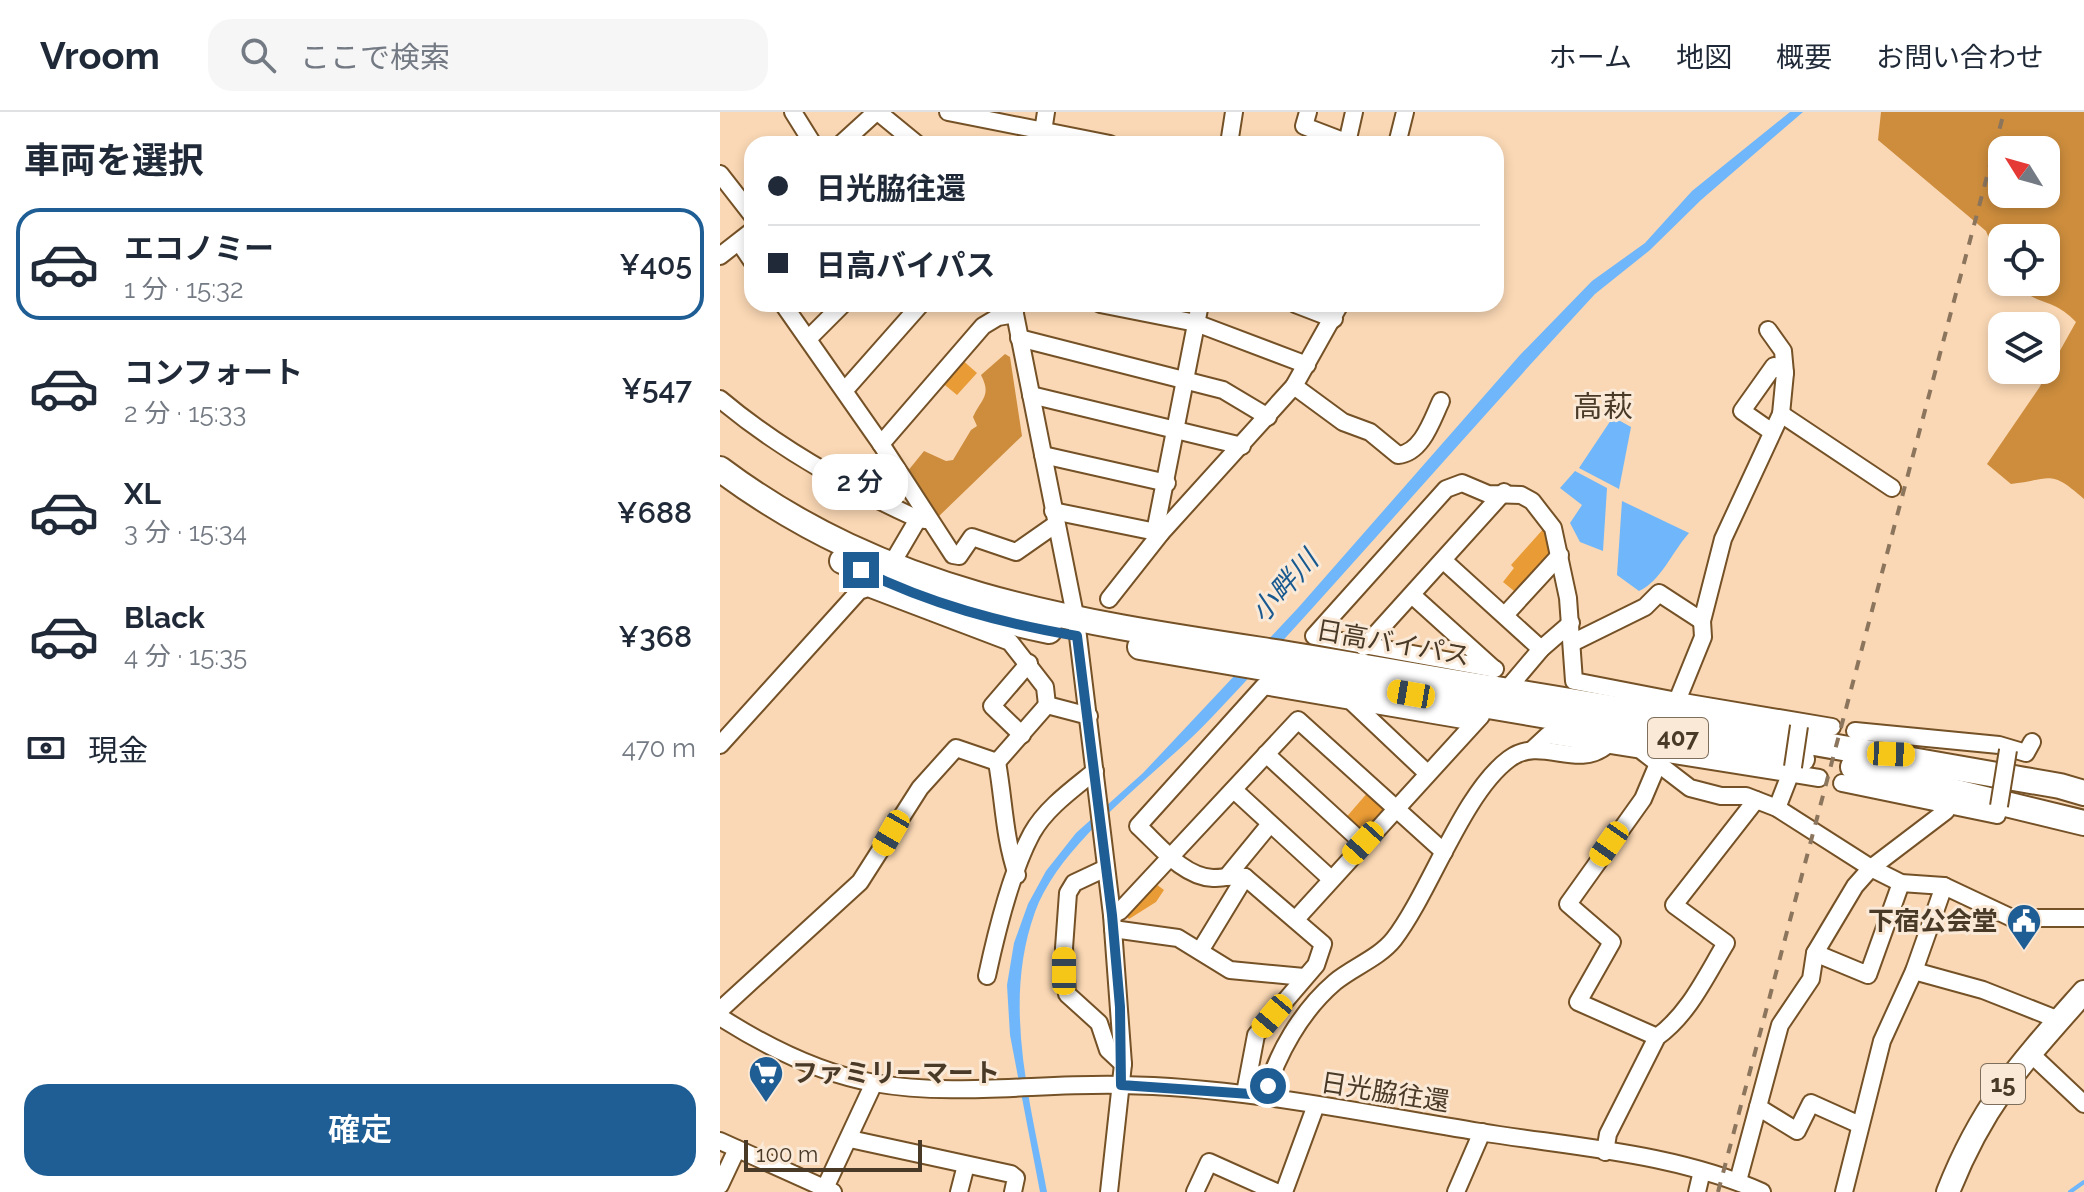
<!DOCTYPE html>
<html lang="ja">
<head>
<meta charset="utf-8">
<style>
	body { margin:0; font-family:Raleway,"Noto Sans JP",sans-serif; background:#f6f6f7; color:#1f2937; height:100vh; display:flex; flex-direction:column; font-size:30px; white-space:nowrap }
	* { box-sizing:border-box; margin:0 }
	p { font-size:26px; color:#747a83 }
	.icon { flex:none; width:44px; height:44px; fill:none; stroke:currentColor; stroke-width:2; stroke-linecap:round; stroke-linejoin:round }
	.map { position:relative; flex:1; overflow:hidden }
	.panel { display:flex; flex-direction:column; background:#fff; width:720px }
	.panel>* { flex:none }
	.guide { position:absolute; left:24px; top:24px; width:760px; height:176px; border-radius:24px; box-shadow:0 4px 12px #0003; display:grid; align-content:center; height:176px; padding:0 24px; background:#fff }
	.needle { width:52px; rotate:307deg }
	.controls { position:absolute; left:1268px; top:24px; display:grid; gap:16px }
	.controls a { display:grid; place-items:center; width:72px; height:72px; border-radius:16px; background:#fff; box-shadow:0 4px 12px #0003; font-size:40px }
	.scale { position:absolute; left:24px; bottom:20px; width:178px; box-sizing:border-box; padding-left:8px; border:4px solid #493927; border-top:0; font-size:22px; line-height:28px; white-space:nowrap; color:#493927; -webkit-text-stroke:6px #fae9d7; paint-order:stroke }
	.end { position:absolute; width:36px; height:36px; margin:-18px; border:10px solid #1f5e94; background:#fff; box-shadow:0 0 0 4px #fff }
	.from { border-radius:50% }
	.bubble { position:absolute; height:56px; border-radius:24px; background:#fff; box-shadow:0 4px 12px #0003; font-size:26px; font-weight:600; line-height:56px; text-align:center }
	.car { position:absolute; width:24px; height:48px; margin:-24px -12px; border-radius:10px; box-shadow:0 0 6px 2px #0007; background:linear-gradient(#f5c518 24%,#345 0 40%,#f5c518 0 76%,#345 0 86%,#f5c518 0) }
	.guide b { display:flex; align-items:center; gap:28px; height:76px; font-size:30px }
	.guide b+b { border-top:2px solid #e0e1e3 }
	.guide i { width:20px; height:20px; background:#1f2937 }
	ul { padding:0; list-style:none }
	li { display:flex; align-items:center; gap:24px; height:112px; margin:0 16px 12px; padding:0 8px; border:4px solid transparent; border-radius:24px }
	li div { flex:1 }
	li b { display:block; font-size:30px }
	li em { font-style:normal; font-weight:600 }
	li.active { border-color:#1f5e94 }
	li>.icon { width:72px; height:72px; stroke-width:1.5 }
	h2 { padding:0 24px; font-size:36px; line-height:96px }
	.pay { display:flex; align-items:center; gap:20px; height:88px; padding:0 24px; font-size:30px }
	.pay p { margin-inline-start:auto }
	.button { display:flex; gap:16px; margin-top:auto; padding:16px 24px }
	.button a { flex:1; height:92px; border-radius:24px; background:#1f5e94; color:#fff; font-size:32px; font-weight:600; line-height:92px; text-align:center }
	header { display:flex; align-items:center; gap:48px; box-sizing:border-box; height:112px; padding:0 40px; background:#fff; border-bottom:2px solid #e0e1e3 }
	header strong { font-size:38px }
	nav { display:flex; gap:44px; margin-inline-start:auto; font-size:28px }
	.search { width:560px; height:72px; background:#f6f6f7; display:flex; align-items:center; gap:20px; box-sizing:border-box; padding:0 28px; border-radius:24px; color:#747a83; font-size:30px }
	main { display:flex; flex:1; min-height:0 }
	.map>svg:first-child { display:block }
	.green { fill:#e99b35 }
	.forest { fill:#cd8d3d; fill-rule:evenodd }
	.water { fill:#6fb6fa }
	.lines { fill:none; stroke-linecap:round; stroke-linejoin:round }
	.stream { stroke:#6fb6fa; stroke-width:4 }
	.minor-casing { stroke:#745126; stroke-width:20 }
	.major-casing { stroke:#745126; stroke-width:26 }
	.highway-casing { stroke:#745126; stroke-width:28 }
	.minor { stroke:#fff; stroke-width:16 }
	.major { stroke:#fff; stroke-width:22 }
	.highway { stroke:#fff; stroke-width:24 }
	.rail { stroke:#8c755d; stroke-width:4; stroke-dasharray:10 10; stroke-linecap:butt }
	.minor-bridge-casing { stroke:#745126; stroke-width:20; stroke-linecap:butt }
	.minor-bridge { stroke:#fff; stroke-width:16 }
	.route { stroke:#1f5e94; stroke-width:10 }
	.labels { text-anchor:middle; stroke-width:6; stroke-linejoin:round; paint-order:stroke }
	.shield { fill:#fae9d7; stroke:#7e6e5c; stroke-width:2 }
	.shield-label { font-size:24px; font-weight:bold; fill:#493927 }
	.street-label { font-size:26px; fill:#493927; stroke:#fae9d7 }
	.poi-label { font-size:26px; font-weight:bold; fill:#493927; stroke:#fae9d7; text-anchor:end }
	.water-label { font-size:28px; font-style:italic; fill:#185990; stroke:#fae9d7 }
	.quarter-label { font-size:30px; fill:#493927; stroke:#fae9d7 }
</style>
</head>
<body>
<header>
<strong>Vroom</strong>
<div class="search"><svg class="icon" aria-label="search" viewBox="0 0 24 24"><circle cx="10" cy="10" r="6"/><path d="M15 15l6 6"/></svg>ここで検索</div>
<nav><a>ホーム</a><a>地図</a><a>概要</a><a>お問い合わせ</a></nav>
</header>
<main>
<section class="panel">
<h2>車両を選択</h2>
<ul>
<li class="active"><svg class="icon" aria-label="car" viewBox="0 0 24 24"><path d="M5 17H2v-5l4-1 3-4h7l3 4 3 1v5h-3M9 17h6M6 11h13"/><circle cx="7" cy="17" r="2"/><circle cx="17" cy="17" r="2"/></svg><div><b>エコノミー</b><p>1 分 · 15:32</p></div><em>¥405</em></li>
<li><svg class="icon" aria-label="car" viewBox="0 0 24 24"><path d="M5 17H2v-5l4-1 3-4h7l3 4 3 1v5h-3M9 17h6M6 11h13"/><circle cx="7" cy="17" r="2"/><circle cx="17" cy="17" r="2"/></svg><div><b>コンフォート</b><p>2 分 · 15:33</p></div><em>¥547</em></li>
<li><svg class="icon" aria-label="car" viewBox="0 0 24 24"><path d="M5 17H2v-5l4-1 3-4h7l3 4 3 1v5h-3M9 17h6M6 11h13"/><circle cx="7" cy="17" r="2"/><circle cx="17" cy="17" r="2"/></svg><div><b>XL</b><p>3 分 · 15:34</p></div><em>¥688</em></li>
<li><svg class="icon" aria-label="car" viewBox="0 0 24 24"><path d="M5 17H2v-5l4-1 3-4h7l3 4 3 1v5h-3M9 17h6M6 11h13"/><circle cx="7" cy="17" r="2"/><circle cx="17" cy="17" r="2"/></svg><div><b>Black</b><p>4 分 · 15:35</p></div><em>¥368</em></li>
</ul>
<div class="pay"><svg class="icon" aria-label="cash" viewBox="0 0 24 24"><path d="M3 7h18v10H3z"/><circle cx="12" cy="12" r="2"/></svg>現金<p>470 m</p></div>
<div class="button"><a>確定</a></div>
</section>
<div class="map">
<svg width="1364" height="1080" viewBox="0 0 1364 1080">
	<rect width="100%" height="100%" fill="#fad8b5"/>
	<g class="green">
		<path d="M240,246l17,15 -20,22 -17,-14z"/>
		<path d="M825,415l10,27 -36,41 -16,-13 11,-14 -3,-3z"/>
		<path d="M649,679l16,19 -20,24 -22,-13z"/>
		<path d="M436,772l8,6 -8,12 -27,17 -3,-3z"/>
	</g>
	<g class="forest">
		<path d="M1161,0h203v387c-34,-30 -32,-20 -73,-15l-24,-20 52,-76 37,-66c-23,-25 -41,-16 -64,-40h34v-44h-44v32l-16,-39 -108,-91zM1282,38h44v44h-44z"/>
		<path d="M285,242l5,3 12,79 -85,82 -30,-46 17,-21 22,10 7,-1 18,-30 6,-4 -4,-9c8,-18 19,-21 8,-42z"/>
	</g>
	<g class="water">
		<path d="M1070,0h13l-102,88 -51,50 -55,44c-129,139 -252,284 -382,422 -54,58 -151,122 -178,196 -33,92 -5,187 12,280h-7l-30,-157 -3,-50 7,-42 14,-39 18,-33 30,-38 67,-60 155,-165 222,-253 72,-74 53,-38 47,-52z"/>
		<path d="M893,305l18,10 -12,62 -40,-21z"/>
		<path d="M855,359l32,17 -4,63 -23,-9 -10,-19 12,-18 -22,-17z"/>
		<path d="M902,389l67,32c-17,19 -28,48 -50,58l-22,-16z"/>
	</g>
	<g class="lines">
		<path class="stream" d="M1350,1080l14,-10"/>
		<g class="minor-casing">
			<g id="minor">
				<path d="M73,0l20,32"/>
				<path d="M158,0l39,32"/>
				<path d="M228,0l162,32"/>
				<path d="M588,0l-4,14 47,18"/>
				<path d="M627,31l7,-31"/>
				<path d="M121,32l35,-32"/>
				<path d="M321,32l5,-32"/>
				<path d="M509,32l5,-32"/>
				<path d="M677,32l8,-32"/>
				<path d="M0,62l32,41"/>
				<path d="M19,130l13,19"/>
				<path d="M0,144l32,-25"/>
				<path d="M63,192l98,140 72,111 6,1 13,-19 44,15 40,-28"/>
				<path d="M293,192l63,316 36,295 11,149 -14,128"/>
				<path d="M380,192l96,19 111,42"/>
				<path d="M575,192l39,15"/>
				<path d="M1048,218l15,21 2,22"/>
				<path d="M299,226l204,52 45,27"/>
				<path d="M88,227l35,-35"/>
				<path d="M574,274l49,36 27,10 28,23c24,-2 34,-35 43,-54"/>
				<path d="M125,278l76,-86"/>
				<path d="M311,283l211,51"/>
				<path d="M0,287c58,49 130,89 198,120"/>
				<path d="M1061,302l111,74"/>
				<path d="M161,332l102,-118 15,-9 17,-3"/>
				<path d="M323,343l124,28"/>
				<path d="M333,399l108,22"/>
				<path d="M435,420l45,-228"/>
				<path d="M724,449l97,88"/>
				<path d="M171,453l27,-46 8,1"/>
				<path d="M692,483l82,74"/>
				<path d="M389,487l52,-66 133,-147 46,-82"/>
				<path d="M785,503l55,-60"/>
				<path d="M852,531l73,-36 14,-14 43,28"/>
				<path d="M644,535l140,-155"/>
				<path d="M775,557l-181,-33 132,-147 16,-6 26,11 33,1 11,6 21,27 15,70 6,83 103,20 26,-64 -1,-16 21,-82 58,-125 4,-41 -11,-7 -32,45 30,21"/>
				<path d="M783,582l38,-45 30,-26"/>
				<path d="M957,589l155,26"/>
				<path d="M633,591l74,70"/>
				<path d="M1135,619l144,14 27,8 6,-11"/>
				<path d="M302,623l-30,-29 37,-43"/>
				<path d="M0,633l139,-154 9,-3 142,54 35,45 2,18 42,11"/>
				<path d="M814,636l14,-13 271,43"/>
				<path d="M923,640l47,36 31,8h25l31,12 94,60 30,15 43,3 68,32h72"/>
				<path d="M546,642l97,89"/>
				<path d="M277,650c7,39 7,75 20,113"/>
				<path d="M937,654l-14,33 -75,105 44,38 -34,60 79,35"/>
				<path d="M1122,671l155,32 2,-9"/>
				<path d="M514,678l97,89"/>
				<path d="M1057,696l16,-41"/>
				<path d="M386,756l-32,15 -6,10 -4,55 3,46 32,29 9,27 15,14"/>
				<path d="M509,762l41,-50"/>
				<path d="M392,803l8,-4 178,-191 146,132"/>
				<path d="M576,807l185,-203"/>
				<path d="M393,817l65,9 52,32 74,7"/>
				<path d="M480,839l45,-74"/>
				<path d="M1095,841l53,22 33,-92"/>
				<path d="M1194,859l69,19 76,30"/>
				<path d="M267,864c9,-42 25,-106 45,-143 14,-25 41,-44 63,-62"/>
				<path d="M0,898l140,-128 60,-94 36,-40 41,14 50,-57"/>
				<path d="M0,905c47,30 98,56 154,66 80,14 166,0 247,2 122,2 240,28 359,47 93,15 195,21 282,60"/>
				<path d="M1310,941l54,51"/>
				<path d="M525,981l11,-58 60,-70 7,-21 -78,-67c-12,-2 -20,1 -32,1 -30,-1 -55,-34 -75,-52l126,-140 211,36"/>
				<path d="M545,983c12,-41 36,-84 70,-113 18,-15 44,-24 59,-43 36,-47 69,-146 115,-180 32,-24 67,11 97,-13"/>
				<path d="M1038,995l39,24 14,-28 49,22"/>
				<path d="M130,1027l161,35 5,4 -3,14"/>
				<path d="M0,1029l113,51"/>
				<path d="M885,1040l3,-18 49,-97c32,-23 49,-61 69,-94l-52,-38 82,-105"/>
				<path d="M1018,1069l42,-156 31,-46 4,-26 40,-67 16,-18 75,-57"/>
				<path d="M0,1073l17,-36"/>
				<path d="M105,1076l49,-105"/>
				<path d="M239,1080l7,-27"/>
				<path d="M475,1080l14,-30 67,30"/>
				<path d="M564,1080l32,-87"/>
				<path d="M736,1080l26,-60"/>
				<path d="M977,1080l5,-21"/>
				<path d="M1124,1080l38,-151 32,-70 30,-85"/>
			</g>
		</g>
		<g class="major-casing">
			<path id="major" d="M1228,1080c35,-89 74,-130 136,-200"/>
		</g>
		<g class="highway-casing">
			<g id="highway">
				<path d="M0,357c167,125 350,152 549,182 78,12 156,27 234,39 186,30 371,64 557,96l24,7"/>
				<path d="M122,449c70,34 131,54 207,70"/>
				<path d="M420,535l662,112"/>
				<path d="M1133,655l231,56"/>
			</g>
		</g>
		<use href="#minor" class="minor"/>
		<use href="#major" class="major"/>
		<use href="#highway" class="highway"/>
		<path class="rail" d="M998,1080l286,-1080"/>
		<g class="minor-bridge-casing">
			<g id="minor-bridge">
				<path d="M1073,655l6,-41"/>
				<path d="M1279,694l9,-56"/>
			</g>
		</g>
		<use href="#minor-bridge" class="minor-bridge"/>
	</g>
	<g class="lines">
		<path class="route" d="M141,458c69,34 140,53 216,66l35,279 8,92 1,78 144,10 3,-9"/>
	</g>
	<defs>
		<g id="civic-pin" transform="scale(1.8)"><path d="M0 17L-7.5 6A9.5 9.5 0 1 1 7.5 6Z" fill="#1f5e94" stroke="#fae9d7"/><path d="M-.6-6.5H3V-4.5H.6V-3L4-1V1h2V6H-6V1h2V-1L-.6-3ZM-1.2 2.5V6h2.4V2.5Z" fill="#fff"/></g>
		<g id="supermarket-pin" transform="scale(1.8)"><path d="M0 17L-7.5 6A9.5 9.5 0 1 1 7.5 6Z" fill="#1f5e94" stroke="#fae9d7"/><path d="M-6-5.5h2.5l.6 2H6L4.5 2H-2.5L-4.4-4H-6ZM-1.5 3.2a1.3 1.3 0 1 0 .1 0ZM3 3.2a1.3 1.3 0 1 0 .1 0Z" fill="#fff"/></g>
	</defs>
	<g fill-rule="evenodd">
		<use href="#civic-pin" x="1304" y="809"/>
		<use href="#supermarket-pin" x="46" y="961"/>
	</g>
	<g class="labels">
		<g class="shield">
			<rect x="928" y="606" width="60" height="40" rx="6"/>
			<rect x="1261" y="952" width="44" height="40" rx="6"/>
		</g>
		<g class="shield-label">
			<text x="958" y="634">407</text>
			<text x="1283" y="980">15</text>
		</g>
		<g class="street-label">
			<text transform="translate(673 531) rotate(10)" y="9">日高バイパス</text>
			<text transform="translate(665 980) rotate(9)" y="9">日光脇往還</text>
		</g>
		<g class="poi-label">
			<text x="1278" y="818">下宿公会堂</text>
			<text x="72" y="970" text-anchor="start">ファミリーマート</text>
		</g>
		<g class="water-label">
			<text transform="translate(564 474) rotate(-48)" y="10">小畔川</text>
		</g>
		<g class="quarter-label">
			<text x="883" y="305">高萩</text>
		</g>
	</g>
</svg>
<div class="controls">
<a><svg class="needle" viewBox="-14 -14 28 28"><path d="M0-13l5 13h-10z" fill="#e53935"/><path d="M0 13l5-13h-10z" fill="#747a83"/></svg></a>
<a><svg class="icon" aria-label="locate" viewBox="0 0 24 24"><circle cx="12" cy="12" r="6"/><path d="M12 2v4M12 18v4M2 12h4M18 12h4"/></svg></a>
<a><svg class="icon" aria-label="layers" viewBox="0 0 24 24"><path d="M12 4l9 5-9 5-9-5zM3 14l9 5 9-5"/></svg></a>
</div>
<div class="scale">100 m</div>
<i class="end from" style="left:548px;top:974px"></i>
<i class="end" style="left:141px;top:458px"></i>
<div class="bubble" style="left:92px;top:342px;width:96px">2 分</div>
<i class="car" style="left:691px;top:582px;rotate:280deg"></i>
<i class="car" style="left:1171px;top:642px;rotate:92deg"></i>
<i class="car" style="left:171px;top:721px;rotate:210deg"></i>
<i class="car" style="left:643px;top:731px;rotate:222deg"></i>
<i class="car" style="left:889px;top:732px;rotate:215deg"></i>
<i class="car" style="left:344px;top:859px;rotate:0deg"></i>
<i class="car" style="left:552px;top:904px;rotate:220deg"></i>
<div class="guide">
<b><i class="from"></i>日光脇往還</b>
<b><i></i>日高バイパス</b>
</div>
</div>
</main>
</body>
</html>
